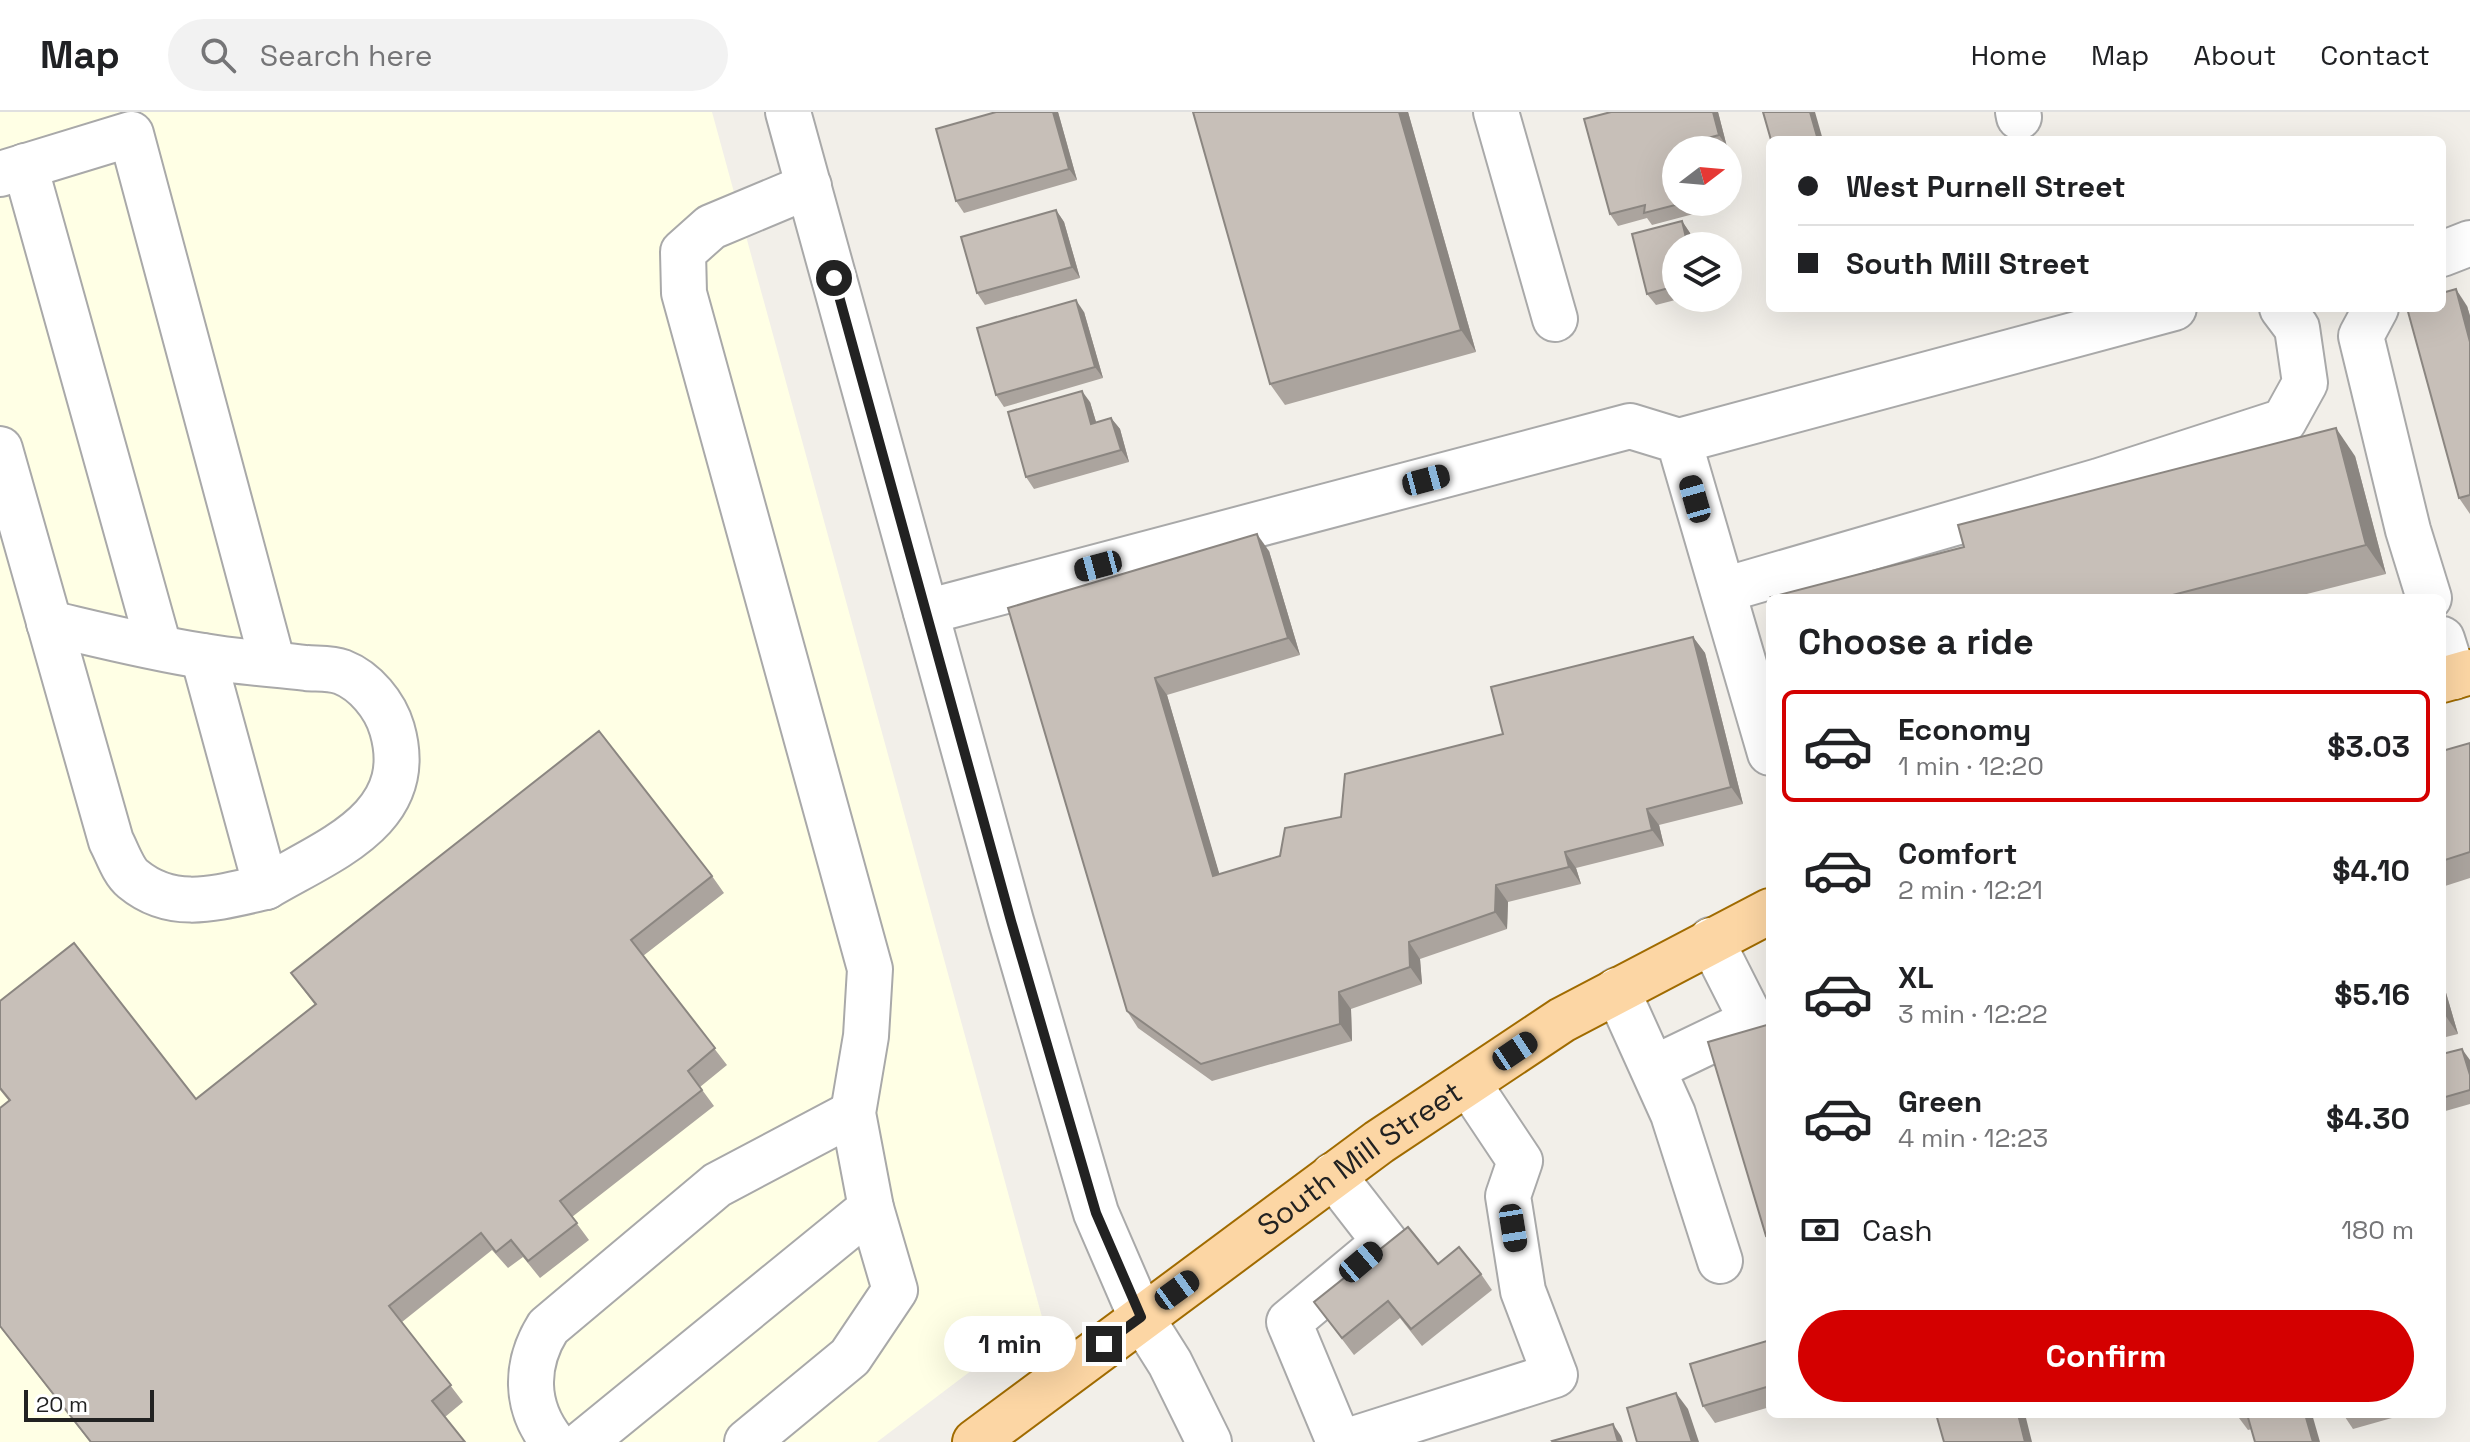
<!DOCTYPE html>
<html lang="en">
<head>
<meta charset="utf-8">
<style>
	body { margin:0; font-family:"Space Grotesk",sans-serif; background:#f2f2f2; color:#202124; height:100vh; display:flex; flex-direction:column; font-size:30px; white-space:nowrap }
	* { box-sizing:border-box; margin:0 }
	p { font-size:26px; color:#757577 }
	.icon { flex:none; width:44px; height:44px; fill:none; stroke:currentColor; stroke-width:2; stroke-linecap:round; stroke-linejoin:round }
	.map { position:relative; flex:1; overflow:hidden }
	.drawer { position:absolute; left:1766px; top:482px; width:680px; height:824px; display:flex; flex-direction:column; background:#fff; border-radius:12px; box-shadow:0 8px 32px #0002 }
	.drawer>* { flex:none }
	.guide { position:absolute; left:1766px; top:24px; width:680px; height:176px; border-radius:12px; box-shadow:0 8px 32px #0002; display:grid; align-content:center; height:176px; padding:0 32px; background:#fff }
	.needle { width:52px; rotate:74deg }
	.fabs { position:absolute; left:1662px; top:24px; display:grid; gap:16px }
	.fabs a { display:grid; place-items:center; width:80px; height:80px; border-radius:50%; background:#fff; box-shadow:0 8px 32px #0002; font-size:40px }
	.scale { position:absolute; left:24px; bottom:20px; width:130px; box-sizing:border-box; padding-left:8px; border:4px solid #222; border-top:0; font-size:22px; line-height:28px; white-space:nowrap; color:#222; -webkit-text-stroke:6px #fff; paint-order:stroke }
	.end { position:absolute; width:36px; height:36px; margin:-18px; border:10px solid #222; background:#fff; box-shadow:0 0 0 4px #fff }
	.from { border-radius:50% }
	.bubble { position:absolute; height:56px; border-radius:28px; background:#fff; box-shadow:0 8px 32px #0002; font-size:26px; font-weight:700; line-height:56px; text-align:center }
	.car { position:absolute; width:24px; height:48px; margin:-24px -12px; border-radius:10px; box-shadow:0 0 6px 2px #0007; background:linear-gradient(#222 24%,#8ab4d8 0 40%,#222 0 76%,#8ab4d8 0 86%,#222 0) }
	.guide b { display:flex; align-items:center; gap:28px; height:76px; font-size:30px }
	.guide b+b { border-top:2px solid #e0e0e0 }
	.guide i { width:20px; height:20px; background:#202124 }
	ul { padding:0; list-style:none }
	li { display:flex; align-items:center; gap:24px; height:112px; margin:0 16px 12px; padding:0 16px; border:4px solid transparent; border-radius:12px }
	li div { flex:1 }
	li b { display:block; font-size:30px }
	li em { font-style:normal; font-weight:700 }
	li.on { border-color:#d40000 }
	li>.icon { width:72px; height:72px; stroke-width:1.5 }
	h2 { padding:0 32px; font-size:36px; line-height:96px }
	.pay { display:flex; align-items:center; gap:20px; height:88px; padding:0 32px; font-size:30px }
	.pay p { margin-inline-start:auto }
	.primary-button { display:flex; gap:16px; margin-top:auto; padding:16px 32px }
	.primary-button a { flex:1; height:92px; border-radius:48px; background:#d40000; color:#fff; font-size:32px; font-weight:700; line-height:92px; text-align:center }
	header { display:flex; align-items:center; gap:48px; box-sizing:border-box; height:112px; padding:0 40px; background:#fff; border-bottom:2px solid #e0e0e0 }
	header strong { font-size:38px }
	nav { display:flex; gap:44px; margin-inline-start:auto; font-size:28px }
	.search { width:560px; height:72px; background:#f2f2f2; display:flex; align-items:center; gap:20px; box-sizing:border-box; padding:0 28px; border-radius:44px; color:#757577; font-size:30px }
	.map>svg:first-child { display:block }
	.education { fill:#ffffe5 }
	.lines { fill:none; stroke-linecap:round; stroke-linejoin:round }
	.minor-casing { stroke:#a9a9a9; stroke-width:48 }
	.major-casing { stroke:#a06b00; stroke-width:48 }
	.minor { stroke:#fff; stroke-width:44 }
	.major { stroke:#fcd6a4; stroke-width:44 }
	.wall { fill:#aba49e }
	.shaded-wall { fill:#8b8681 }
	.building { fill:#c7bfb8; stroke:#8b8681; stroke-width:2 }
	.route { stroke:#222; stroke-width:10 }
	.labels { text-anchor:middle; stroke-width:6; stroke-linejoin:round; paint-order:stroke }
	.street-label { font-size:30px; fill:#222; stroke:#fff }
</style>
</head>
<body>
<header>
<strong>Map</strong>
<div class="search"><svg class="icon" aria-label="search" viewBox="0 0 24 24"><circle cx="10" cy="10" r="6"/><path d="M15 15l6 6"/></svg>Search here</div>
<nav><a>Home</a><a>Map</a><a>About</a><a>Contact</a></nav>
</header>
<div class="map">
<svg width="2470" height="1330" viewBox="0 0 2470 1330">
	<rect width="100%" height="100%" fill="#f2efe9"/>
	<path class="education" d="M0,0h712l330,1205 -165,125h-877z"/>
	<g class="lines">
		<g class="minor-casing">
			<g id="minor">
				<path d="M788,0l223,809 85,292 45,104 29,46 39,79"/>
				<path d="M1496,0l59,207"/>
				<path d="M2018,0l1,5"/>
				<path d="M25,54l134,481"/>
				<path d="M0,62l131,-40 142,530"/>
				<path d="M2442,142l28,-11"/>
				<path d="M2376,196l-15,28 47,194 21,68"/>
				<path d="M1679,329l495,-133"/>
				<path d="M0,337l111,392c6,11 12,30 22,38 41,34 87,18 133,8l-63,-231"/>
				<path d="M1724,478l375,-109 185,-60 21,-38 -8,-55 -15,-20"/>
				<path d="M926,500l704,-186 49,15 91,312"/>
				<path d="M49,511c51,12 102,25 154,33 34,6 69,8 103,12 11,1 25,0 36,4 23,9 43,33 50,57 26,90 -64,121 -126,158"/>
				<path d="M2442,527l12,38"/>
				<path d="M1617,878l56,124 47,147"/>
				<path d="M1654,956l98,-47 -41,-81"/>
				<path d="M1333,1063l52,67 -96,80 50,120"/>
				<path d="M553,1330c-29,-36 -28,-78 -5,-115l169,-142 136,-72"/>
				<path d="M584,1330l287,-234"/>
				<path d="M747,1330l103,-85 45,-67 -24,-82 -18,-95 13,-77 4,-67 -186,-676 -1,-41 28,-25 98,-41"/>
				<path d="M1344,1330l211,-67 -32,-84 -15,-95 12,-35 -52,-78"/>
			</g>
		</g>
		<g class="major-casing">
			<g id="major">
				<path d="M2442,568l28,-8"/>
				<path id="s1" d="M975,1330l404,-300 183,-122 208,-109"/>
			</g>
		</g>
		<use href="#minor" class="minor"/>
		<use href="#major" class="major"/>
	</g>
	<g class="wall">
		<path d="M1058,0l19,68 -113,33 -8,-12z"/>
		<path d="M1408,0l68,240 -191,53 -15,-21z"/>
		<path d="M1611,0h107l9,35 -13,3h-38v52h42l2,5 -68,18 -5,-7 -29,8 -8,-12z"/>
		<path d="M1056,98l8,12 16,56 -95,27 -8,-12z"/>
		<path d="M1682,109l8,12 3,13h-17v52h7l-27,7 -9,-11 -15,-60z"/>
		<path d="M1728,150l6,23 -6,1z"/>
		<path d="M2467,194l3,10v198l-11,-16z"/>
		<path d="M1084,200l19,66 -99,29 -8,-12z"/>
		<path d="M1090,290l6,20 15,-4 9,11 9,33 -95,27 -8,-12z"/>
		<path d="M2355,344l31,118 -95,24h-519z"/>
		<path d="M1269,439l31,104 -133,40 52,179 61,-18 61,-39 352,-180 12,16 38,151 -84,21 5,21 -88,22 5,16 -73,18 -1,27 -87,30 2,25 -71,25 1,32 -140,40 -74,-53 -11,-17 -119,-403z"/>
		<path d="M2470,631v135l-28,9v-136z"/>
		<path d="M712,764l12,17 -81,63 84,109 -27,22 14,19 -142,111 17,23 -49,38 -17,-21 -15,11 -16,-18 -90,72 61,80 -18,15 20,25h-375l-90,-115v-219l9,-7 -9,-11v-89l196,98 119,-94 -24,-32z"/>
		<path d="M2442,867l16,55 -16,4z"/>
		<path d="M2442,942l28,6v44l-28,8z"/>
		<path d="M1438,1152l43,10 11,16 -70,56 -22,-28 -46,37 -40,-53z"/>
		<path d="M1770,1228v67l-55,16 -12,-17z"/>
		<path d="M2236,1302h76l-64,16z"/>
		<path d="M2343,1302h63l-53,15z"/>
	</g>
	<g class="shaded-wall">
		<path d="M1053,0h5l19,68 -8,-11z"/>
		<path d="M1399,0h9l68,240 -15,-22z"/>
		<path d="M1713,0h5l9,35 -8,-12z"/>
		<path d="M1810,0h5l8,28h-5z"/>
		<path d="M1056,98l8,12 16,56 -8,-11z"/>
		<path d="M1682,109l8,12 3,13h-5z"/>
		<path d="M1728,150l6,23 -6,-9z"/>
		<path d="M2456,177l11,17 3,10v26z"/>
		<path d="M1076,188l8,12 19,66 -8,-11z"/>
		<path d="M1082,279l8,11 10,33 -9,-11z"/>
		<path d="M1111,306l9,11 9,33 -8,-12z"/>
		<path d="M2336,316l19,28 31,118 -20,-29z"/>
		<path d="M1257,422l12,17 31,104 -12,-17z"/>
		<path d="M1693,525l12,16 38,151 -12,-17z"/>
		<path d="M1155,566l12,17 58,198 -12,-17z"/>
		<path d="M1647,697l12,16 5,21 -12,-16z"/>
		<path d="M1565,740l11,16 5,16 -12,-17z"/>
		<path d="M1496,773l12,17 -1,27 -12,-17z"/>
		<path d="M1409,830l11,17 2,25 -12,-17z"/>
		<path d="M2442,867l16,55 -15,-22 -1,-5z"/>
		<path d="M1339,880l12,17 1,32 -12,-17z"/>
		<path d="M2462,937l8,11v15z"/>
		<path d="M1676,1281l12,16 11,33h-7z"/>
		<path d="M2018,1302h7l7,28h-7z"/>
		<path d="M2305,1302h7l8,28h-7z"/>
		<path d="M1613,1312l8,12 2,6h-5z"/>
	</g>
	<g class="building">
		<path d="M996,0h57l16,57 -113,32 -20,-72z"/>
		<path d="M1193,0h206l62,218 -191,54z"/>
		<path d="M1611,0h102l6,23 -22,6 3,9h-24v52h11l-43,11 1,-8 -35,9 -26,-95z"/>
		<path d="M1763,0h47l8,28h-47z"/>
		<path d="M1056,98l16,57 -95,26 -16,-56z"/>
		<path d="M1682,109l6,25h-12v40l-29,8 -15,-60z"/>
		<path d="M1717,128l2,6h-25z"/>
		<path d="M2456,177l14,53v153l-11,3 -52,-190h35v-15z"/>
		<path d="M1076,188l19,67 -99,28 -19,-67z"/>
		<path d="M1082,279l9,33 20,-6 10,32 -95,27 -18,-65z"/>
		<path d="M2336,316l30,117 -205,53h-389l-1,-1 193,-50 -6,-22z"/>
		<path d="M1257,422l31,104 -133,40 58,198 67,-20 5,-28 56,-11 4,-43 158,-40 -12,-47 202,-50 38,150 -84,22 5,21 -87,22 4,15 -73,18 -1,27 -86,30 1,25 -71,25 1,32 -139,40 -74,-53 -119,-403z"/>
		<path d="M599,619l113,145 -81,64 84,108 -27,23 14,19 -142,111 17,22 -49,38 -17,-21 -15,12 -15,-19 -92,73 62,79 -19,16 33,41h-374l-91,-116v-218l10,-8 -10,-12v-87l74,-58 122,156 120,-95 -25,-31z"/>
		<path d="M2470,631v109l-28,9v-110z"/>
		<path d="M1770,912v211l-4,1 -58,-194z"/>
		<path d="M2462,937l8,26v15l-28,8v-44z"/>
		<path d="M1408,1115l30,37 21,-17 22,27 -70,55 -23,-28 -46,37 -28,-36z"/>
		<path d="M1770,1228v46l-67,20 -13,-42z"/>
		<path d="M1676,1281l16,49h-55l-10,-34z"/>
		<path d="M1936,1302h82l7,28h-81z"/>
		<path d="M2247,1302h58l8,28h-58z"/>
		<path d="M1613,1312l5,18h-65l-1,-1z"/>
	</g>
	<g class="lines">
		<path class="route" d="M834,166l177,643 85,292 45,104 -37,27"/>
	</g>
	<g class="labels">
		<g class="street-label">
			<text dy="10" stroke="none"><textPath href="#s1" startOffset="478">South Mill Street</textPath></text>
		</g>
	</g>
</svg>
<div class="fabs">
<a><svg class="needle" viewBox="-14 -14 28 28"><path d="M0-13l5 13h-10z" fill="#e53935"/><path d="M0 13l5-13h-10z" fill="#757577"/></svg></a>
<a><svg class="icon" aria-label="layers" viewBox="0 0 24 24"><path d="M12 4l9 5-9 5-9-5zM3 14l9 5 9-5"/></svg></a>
</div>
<div class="scale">20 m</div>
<i class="end from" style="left:834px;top:166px"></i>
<i class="end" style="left:1104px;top:1232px"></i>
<div class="bubble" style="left:944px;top:1204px;width:132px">1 min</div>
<i class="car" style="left:1426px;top:368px;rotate:75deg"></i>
<i class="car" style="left:1695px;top:387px;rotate:344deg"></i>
<i class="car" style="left:1098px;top:454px;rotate:255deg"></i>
<i class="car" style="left:1515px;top:939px;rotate:56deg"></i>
<i class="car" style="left:1513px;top:1116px;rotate:171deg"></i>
<i class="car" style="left:1361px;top:1150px;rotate:50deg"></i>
<i class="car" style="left:1177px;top:1178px;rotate:54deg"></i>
<div class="guide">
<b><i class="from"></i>West Purnell Street</b>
<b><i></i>South Mill Street</b>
</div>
<section class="drawer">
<h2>Choose a ride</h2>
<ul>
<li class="on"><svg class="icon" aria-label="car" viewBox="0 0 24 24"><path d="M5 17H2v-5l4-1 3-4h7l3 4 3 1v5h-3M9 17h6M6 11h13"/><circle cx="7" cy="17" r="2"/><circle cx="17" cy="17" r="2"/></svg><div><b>Economy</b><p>1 min · 12:20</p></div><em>$3.03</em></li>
<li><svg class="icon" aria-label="car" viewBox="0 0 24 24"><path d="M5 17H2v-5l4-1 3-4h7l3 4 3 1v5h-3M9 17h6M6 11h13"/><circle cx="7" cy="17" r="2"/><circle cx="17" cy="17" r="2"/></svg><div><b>Comfort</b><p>2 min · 12:21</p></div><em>$4.10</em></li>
<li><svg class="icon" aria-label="car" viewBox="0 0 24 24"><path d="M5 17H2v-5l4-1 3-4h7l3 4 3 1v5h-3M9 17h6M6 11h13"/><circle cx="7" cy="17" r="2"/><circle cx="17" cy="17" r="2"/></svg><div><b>XL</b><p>3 min · 12:22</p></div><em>$5.16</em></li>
<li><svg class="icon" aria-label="car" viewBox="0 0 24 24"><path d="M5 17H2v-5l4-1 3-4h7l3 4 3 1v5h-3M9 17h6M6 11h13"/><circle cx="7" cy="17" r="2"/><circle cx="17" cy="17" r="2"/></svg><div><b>Green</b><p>4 min · 12:23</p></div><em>$4.30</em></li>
</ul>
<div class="pay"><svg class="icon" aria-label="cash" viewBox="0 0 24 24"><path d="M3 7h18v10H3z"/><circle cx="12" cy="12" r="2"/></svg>Cash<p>180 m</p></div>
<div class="primary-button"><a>Confirm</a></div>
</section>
</div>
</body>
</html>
